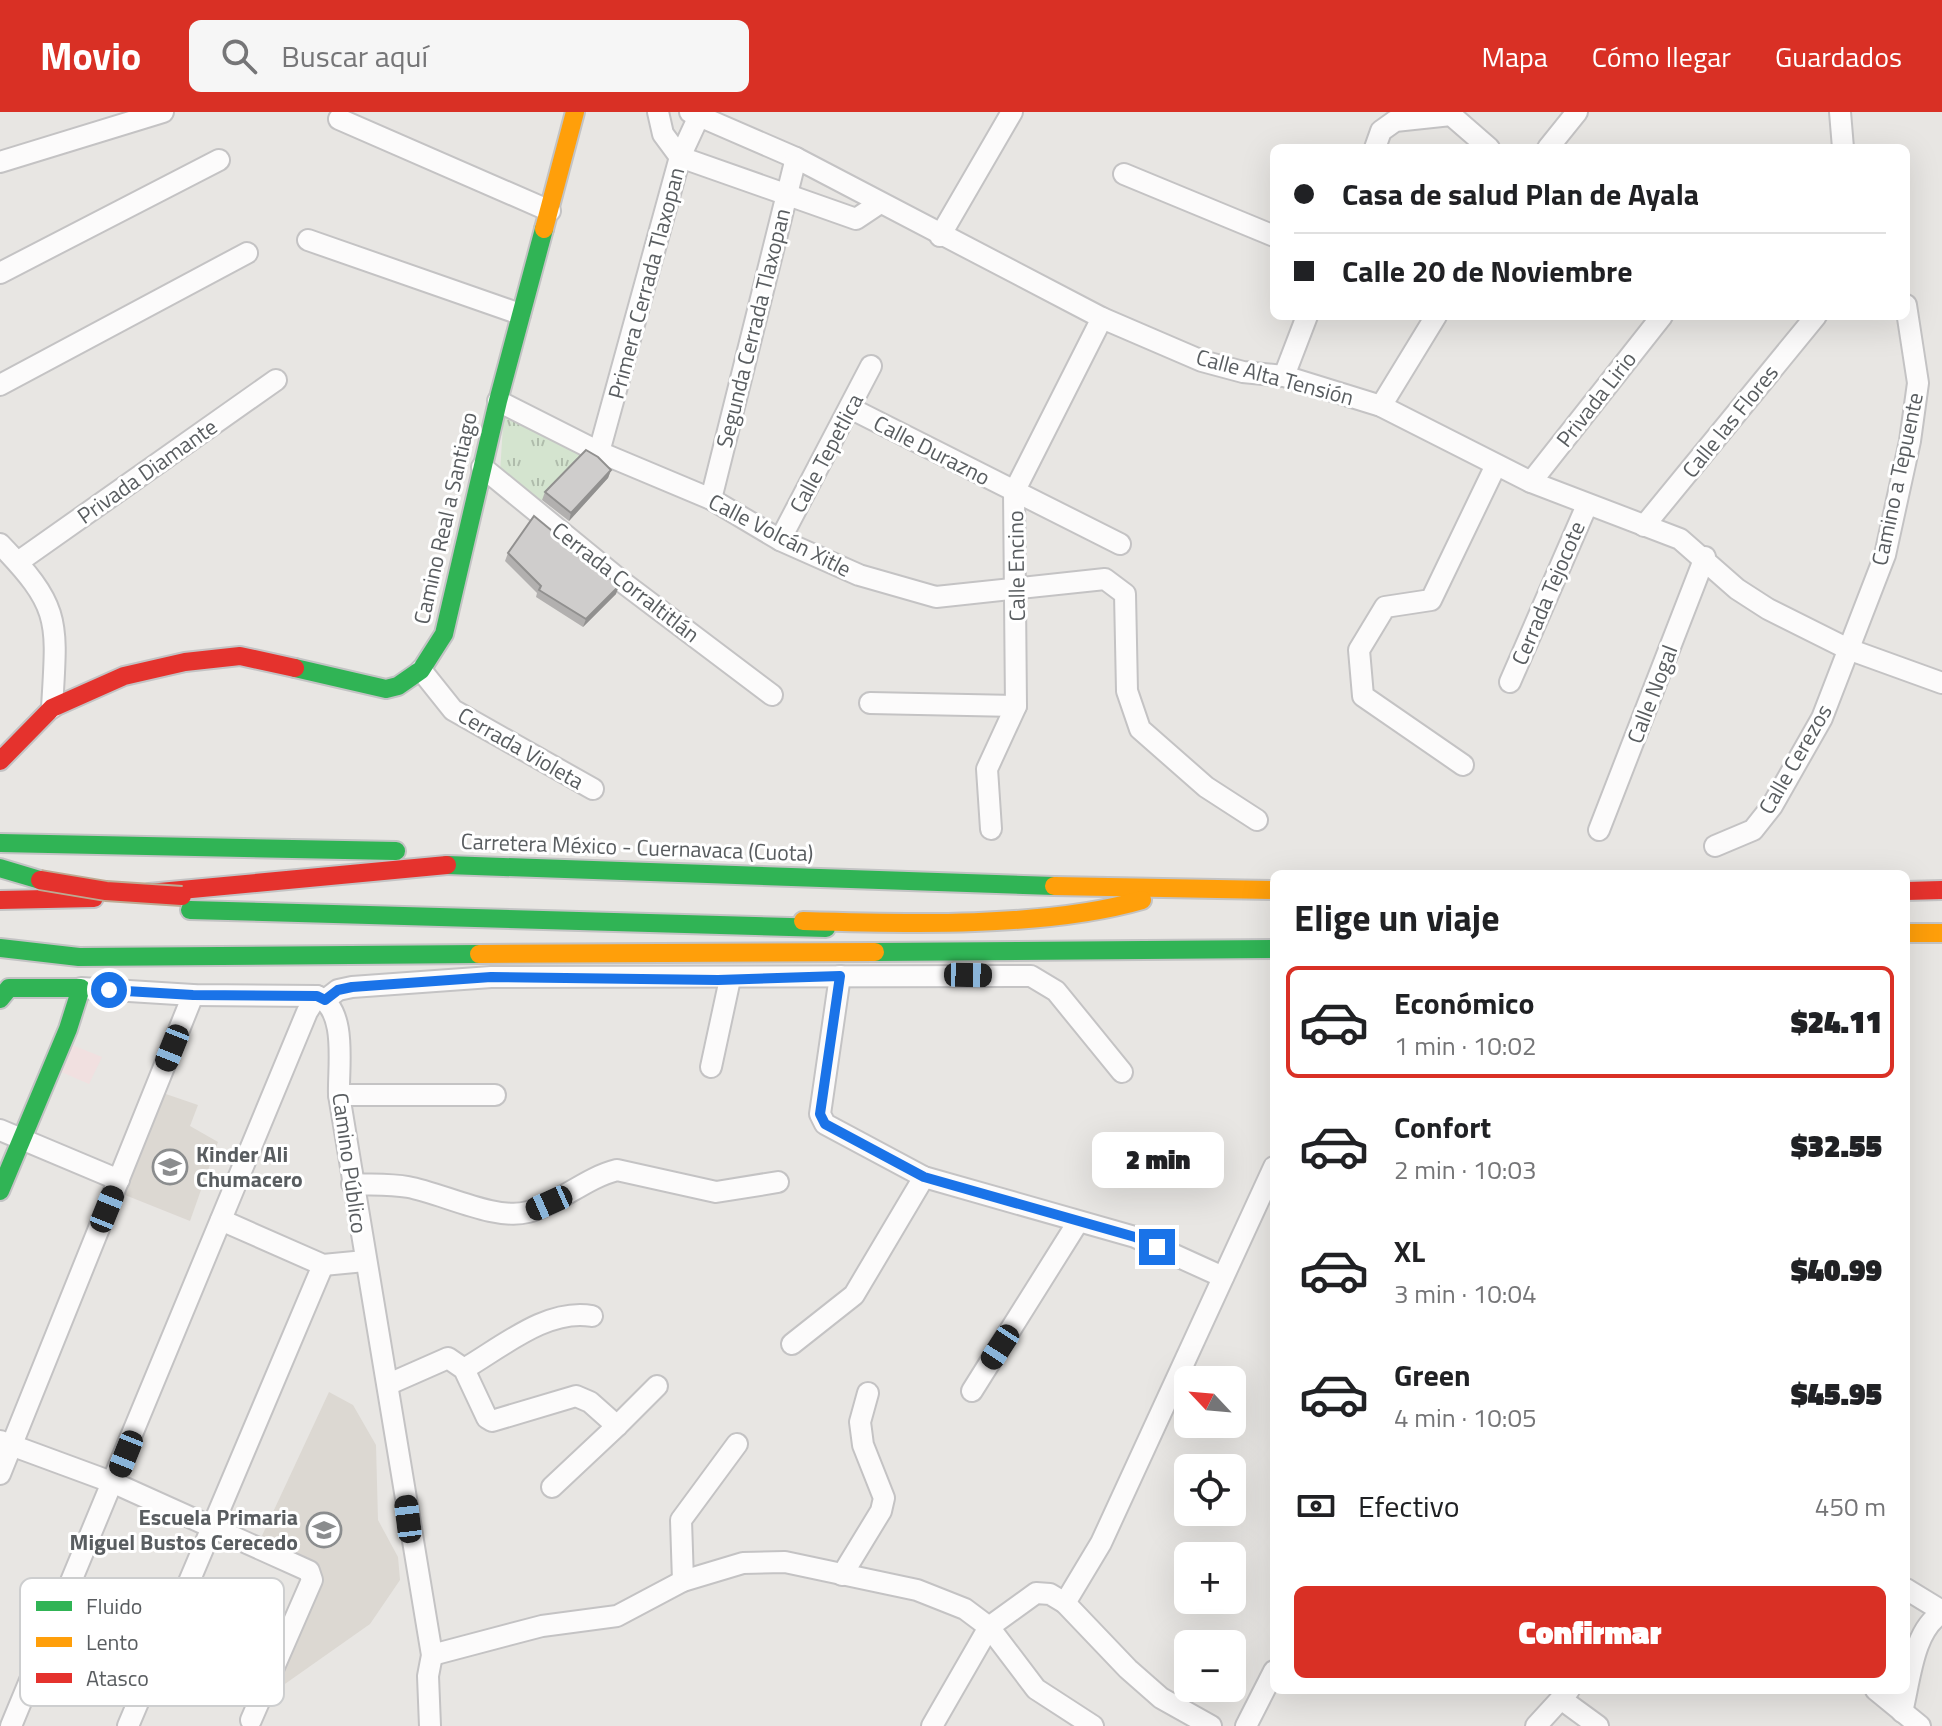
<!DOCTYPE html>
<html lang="es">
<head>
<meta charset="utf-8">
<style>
	body { margin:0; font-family:"Titillium Web",sans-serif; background:#f6f6f6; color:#202124; height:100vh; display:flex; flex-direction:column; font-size:30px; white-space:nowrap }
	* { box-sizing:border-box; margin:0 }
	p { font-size:26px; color:#757577 }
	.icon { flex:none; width:44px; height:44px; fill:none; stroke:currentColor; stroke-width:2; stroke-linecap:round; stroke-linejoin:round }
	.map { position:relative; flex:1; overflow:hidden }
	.sheet { position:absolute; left:1270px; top:758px; width:640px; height:824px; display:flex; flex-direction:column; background:#fff; border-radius:12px; box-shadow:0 8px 32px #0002 }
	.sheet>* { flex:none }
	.top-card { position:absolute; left:1270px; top:32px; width:640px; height:176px; border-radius:12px; box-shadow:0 8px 32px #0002; display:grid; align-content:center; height:176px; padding:0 24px; background:#fff }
	.needle { width:52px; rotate:296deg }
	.controls { position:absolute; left:1174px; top:1254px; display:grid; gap:16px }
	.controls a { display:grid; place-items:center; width:72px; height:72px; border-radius:12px; background:#fff; box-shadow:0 8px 32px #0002; font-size:40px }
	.end { position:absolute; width:36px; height:36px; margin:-18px; border:10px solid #1a73e8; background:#fff; box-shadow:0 0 0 4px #fff }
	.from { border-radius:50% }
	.bubble { position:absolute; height:56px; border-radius:12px; background:#fff; box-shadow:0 8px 32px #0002; font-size:26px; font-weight:800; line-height:56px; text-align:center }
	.car { position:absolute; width:24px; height:48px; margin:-24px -12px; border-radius:10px; box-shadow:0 0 6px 2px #0007; background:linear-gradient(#222 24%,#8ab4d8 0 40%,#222 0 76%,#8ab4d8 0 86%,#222 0) }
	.top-card b { display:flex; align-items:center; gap:28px; height:76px; font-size:30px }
	.top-card b+b { border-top:2px solid #e0e0e0 }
	.top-card i { width:20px; height:20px; background:#202124 }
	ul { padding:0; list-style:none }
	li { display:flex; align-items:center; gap:24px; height:112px; margin:0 16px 12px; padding:0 8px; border:4px solid transparent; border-radius:12px }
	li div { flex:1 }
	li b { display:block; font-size:30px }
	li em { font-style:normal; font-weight:800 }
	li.on { border-color:#d93025 }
	li>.icon { width:72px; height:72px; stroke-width:1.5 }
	h2 { padding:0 24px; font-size:36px; line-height:96px }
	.pay { display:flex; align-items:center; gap:20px; height:88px; padding:0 24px; font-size:30px }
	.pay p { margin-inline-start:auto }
	.cta { display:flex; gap:16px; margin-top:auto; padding:16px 24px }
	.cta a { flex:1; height:92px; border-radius:12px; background:#d93025; color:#fff; font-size:32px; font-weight:800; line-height:92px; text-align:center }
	header { display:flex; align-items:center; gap:48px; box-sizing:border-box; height:112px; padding:0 40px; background:#d93025; color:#fff }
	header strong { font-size:38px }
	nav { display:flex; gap:44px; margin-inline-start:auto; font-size:28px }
	.search { width:560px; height:72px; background:#f6f6f6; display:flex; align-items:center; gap:20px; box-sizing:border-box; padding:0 28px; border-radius:12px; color:#757577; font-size:30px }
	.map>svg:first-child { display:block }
	.education { fill:#dcd8d2 }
	.medical { fill:#f1e0e0 }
	.grass { fill:url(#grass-tufts) }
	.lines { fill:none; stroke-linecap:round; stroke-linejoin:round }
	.street-casing { stroke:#c4c3c4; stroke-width:24 }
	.fast-casing { stroke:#c3c3c4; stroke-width:22 }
	.slow-casing { stroke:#c3c3c4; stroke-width:22 }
	.jam-casing { stroke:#c3c3c4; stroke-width:22 }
	.street { stroke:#fcfbfb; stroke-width:20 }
	.fast { stroke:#30b455; stroke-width:18 }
	.slow { stroke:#ff9f0a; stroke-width:18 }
	.jam { stroke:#e5322d; stroke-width:18 }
	.jam-bridge-casing { stroke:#bdaa93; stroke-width:22; stroke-linecap:butt }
	.jam-bridge { stroke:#e5322d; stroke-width:18 }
	.wall { fill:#b2b0af }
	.shaded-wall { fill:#91908f }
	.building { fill:#cfcdcc; stroke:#91908f; stroke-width:2 }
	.route { stroke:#1a73e8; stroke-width:10 }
	.labels { text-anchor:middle; stroke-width:6; stroke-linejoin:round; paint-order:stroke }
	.street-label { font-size:22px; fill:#595d60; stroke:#fff }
	.poi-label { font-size:22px; font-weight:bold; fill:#595d60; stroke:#fff; text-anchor:start }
	.key { fill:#fff; stroke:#cdcecf; stroke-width:2 }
	.key-label { font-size:22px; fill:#595d60 }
</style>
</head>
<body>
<header>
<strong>Movio</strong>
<div class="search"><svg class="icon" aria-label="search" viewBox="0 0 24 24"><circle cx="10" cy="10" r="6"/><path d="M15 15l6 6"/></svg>Buscar aquí</div>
<nav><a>Mapa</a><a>Cómo llegar</a><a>Guardados</a></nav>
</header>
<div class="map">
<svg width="1942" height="1614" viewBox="0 0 1942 1614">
	<defs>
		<pattern id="grass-tufts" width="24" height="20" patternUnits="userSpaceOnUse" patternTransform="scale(2)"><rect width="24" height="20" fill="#d4e4cf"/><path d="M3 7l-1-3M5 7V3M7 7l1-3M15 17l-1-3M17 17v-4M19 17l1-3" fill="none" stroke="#afbcab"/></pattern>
	</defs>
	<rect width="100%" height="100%" fill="#e8e6e3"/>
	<g class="education">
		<path d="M163,981l35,12 -8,21 28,16 -28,79 -70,-28z"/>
		<path d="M329,1280l24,13 23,40 2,75 20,37 2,23 -30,44 -88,62 -20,-7 50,-116 -52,-23z"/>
	</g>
	<path class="medical" d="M65,930l37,15 -13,27 -37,-16z"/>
	<path class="grass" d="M504,297l82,46 -45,46 -41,-28z"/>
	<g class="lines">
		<g class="street-casing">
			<g id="street">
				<path d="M658,0l5,22 17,23 176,62 24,-16"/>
				<path d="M690,0l106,46 306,160 100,43 41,11 41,4 97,30 150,76 149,57 57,50 31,20 80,40 94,34"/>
				<path d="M1840,0l3,36"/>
				<path d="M339,7l211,92"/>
				<path d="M1375,36l6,-17 14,-10 56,-6 38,33"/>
				<path d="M1548,36l29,-36"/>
				<path d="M0,50l163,-50"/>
				<path d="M1124,62l150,62"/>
				<path d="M940,124l72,-124"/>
				<path d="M308,128l212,74"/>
				<path d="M0,161l219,-113"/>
				<path d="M1284,264l23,-60"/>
				<path d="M0,273l247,-132"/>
				<path d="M498,289l101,51 112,47 69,41 79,35 77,22 169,-18 20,15 2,97 13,38 66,58 51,33"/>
				<path d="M1381,294l55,-90"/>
				<path d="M850,296l270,136"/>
				<path d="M599,340l81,-295 19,-41"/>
				<path d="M482,355l143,117 147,111"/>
				<path d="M1531,370l131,-166"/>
				<path d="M711,387l85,-341"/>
				<path d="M1644,414l172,-210"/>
				<path d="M780,428l91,-174"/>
				<path d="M0,432c62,64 57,77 52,164"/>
				<path d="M18,450l258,-182"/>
				<path d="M421,558l32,40 140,79"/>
				<path d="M1510,570l77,-177"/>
				<path d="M870,591l146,3"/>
				<path d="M1463,653l-100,-69 -4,-46 26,-43 46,-7 65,-135"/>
				<path d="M991,717l-4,-60 29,-63 -2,-214 88,-174"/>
				<path d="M1599,718l106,-273"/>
				<path d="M1715,734l38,-16 19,-24 50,-88 63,-163 25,-114 8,-58 -12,-78"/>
				<path d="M840,864l-20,138 5,10 99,53 211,60 88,40"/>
				<path d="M81,876l112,7 124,1c31,14 21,70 22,99l93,560 -4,21 2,50"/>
				<path d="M325,888l13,-10 14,-3 139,-10 540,-1 25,15 66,81"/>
				<path d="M711,955l19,-88"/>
				<path d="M339,983h156"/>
				<path d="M0,1018l119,50"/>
				<path d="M352,1072c18,1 38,0 56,3 34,6 87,34 120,25 32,-9 57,-34 89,-42l99,22 62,-10"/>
				<path d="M221,1108l102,45 42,-4"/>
				<path d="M792,1232l62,-49 70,-118"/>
				<path d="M464,1257c38,-22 83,-61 128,-53"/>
				<path d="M389,1272l59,-26 16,11 23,49 5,3 84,-25 14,6 27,24 -65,61"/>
				<path d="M972,1279l106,-169"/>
				<path d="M617,1314l40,-40"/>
				<path d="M0,1329l114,42 195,88 3,9 -61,140"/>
				<path d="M0,1362l193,-479"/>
				<path d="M842,1463l39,-64 3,-13 -21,-53 -3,-23 8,-29"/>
				<path d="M683,1469l-2,-61 56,-76"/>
				<path d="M1906,1477l36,22"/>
				<path d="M1065,1491l36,-60 173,-376"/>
				<path d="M432,1543l110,-29 75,-10 66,-35 60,-18 42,-1 132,28 48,19 24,18 47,62 57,37"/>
				<path d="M1876,1578l44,36"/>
				<path d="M1561,1587l37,27"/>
				<path d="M1902,1600c8,-31 11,-82 40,-99"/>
				<path d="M11,1614l296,-714 10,-16"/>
				<path d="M128,1614l195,-461"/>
				<path d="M932,1614l57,-99 47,-34 14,1 15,9 63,66 33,29 50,28"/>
				<path d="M1246,1614l28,-55"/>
				<path d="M1536,1614l33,-36"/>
			</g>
		</g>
		<g class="fast-casing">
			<g id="fast">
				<path d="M295,556l91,21 12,-3 23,-16 23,-36 54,-233 46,-172"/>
				<path d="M0,731l396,8"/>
				<path d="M447,753l607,21"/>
				<path d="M0,756l40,12"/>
				<path d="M190,798l636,18"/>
				<path d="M0,836l79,9 400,-3"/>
				<path d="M875,840l399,-3"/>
				<path d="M0,887l9,-11h72l-13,41 -68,162"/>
			</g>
		</g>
		<g class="slow-casing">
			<g id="slow">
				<path d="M544,117l31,-117"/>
				<path d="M1054,774l220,4"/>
				<path d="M803,809c101,3 243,7 339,-21"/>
				<path d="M1906,821h36"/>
				<path d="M479,842l396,-2"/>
			</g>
		</g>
		<g class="jam-casing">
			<g id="jam">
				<path d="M0,649l52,-53 72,-32 61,-14 55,-6 55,12"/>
				<path d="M1906,779l36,-1"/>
				<path d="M149,781l298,-28"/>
				<path d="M0,788l94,-2"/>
			</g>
		</g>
		<use href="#street" class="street"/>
		<use href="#fast" class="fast"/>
		<use href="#slow" class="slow"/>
		<use href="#jam" class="jam"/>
		<g class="jam-bridge-casing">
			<path id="jam-bridge" d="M40,768l66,11 76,5"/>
		</g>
		<use href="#jam-bridge" class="jam-bridge"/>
	</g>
	<g class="wall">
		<path d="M611,358l-3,8 -39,43 -27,-21 3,-8z"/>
		<path d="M508,441l108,41 -33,33 -47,-30 1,-4 -32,-32z"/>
	</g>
	<g class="shaded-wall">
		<path d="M611,358l-3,8 -39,43 2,-8z"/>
		<path d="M619,474l-3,8 -33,33 3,-8z"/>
	</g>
	<g class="building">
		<path d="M586,338l12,7 13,13 -40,43 -26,-21z"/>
		<path d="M534,404l85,70 -33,33 -47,-29 2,-4 -33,-33z"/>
	</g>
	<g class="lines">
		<path class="route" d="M109,878l84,5 124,1 8,4 13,-10 14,-3 139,-10 227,3 122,-4 -20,138 5,10 99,53 211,60 22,10"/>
	</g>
	<defs>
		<g id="school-ring" transform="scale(1.8)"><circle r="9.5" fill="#fff" stroke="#8b8d8e" stroke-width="1.5"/><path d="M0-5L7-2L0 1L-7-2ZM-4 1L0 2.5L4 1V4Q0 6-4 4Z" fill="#8b8d8e"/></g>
	</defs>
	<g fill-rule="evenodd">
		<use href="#school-ring" x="170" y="1055"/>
		<use href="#school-ring" x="324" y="1418"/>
	</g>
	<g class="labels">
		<g class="street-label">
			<text transform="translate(646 171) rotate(-75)" y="8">Primera Cerrada Tlaxopan</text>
			<text transform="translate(753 216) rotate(-76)" y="8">Segunda Cerrada Tlaxopan</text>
			<text transform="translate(1275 265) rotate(15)" y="8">Calle Alta Tensión</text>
			<text transform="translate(1596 287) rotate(-52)" y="8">Privada Lirio</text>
			<text transform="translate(1730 309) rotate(-51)" y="8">Calle las Flores</text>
			<text transform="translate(932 338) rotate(27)" y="8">Calle Durazno</text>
			<text transform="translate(826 341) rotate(-62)" y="8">Calle Tepetlica</text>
			<text transform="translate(147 359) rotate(-35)" y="8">Privada Diamante</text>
			<text transform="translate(1897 367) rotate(-78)" y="8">Camino a Tepuente</text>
			<text transform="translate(445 406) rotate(-77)" y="8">Camino Real a Santiago</text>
			<text transform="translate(780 423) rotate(27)" y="8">Calle Volcán Xitle</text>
			<text transform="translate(1016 454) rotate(-91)" y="8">Calle Encino</text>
			<text transform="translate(626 470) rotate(38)" y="8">Cerrada Corraltitlán</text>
			<text transform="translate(1548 481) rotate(-67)" y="8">Cerrada Tejocote</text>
			<text transform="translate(1652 582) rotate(-69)" y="8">Calle Nogal</text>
			<text transform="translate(521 636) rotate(30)" y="8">Cerrada Violeta</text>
			<text transform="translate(1795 647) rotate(-60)" y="8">Calle Cerezos</text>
			<text transform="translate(637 735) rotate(2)" y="8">Carretera México - Cuernavaca (Cuota)</text>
			<text transform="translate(350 1051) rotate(82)" y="8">Camino Público</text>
		</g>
		<g class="poi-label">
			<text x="196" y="1050">Kinder Ali<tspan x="196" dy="25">Chumacero</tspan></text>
			<text x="298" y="1413" text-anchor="end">Escuela Primaria<tspan x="298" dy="25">Miguel Bustos Cerecedo</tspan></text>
		</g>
	</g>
	<rect x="20" y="1466" width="264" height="128" rx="12" class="key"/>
	<rect x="36" y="1489" width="36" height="10" fill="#30b455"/>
	<rect x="36" y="1525" width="36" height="10" fill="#ff9f0a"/>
	<rect x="36" y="1561" width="36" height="10" fill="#e5322d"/>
	<g class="key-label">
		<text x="86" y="1502">Fluido</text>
		<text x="86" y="1538">Lento</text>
		<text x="86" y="1574">Atasco</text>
	</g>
</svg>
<div class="controls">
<a><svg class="needle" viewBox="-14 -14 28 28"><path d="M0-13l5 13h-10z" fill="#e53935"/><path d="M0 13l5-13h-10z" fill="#757577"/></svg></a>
<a><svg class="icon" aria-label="locate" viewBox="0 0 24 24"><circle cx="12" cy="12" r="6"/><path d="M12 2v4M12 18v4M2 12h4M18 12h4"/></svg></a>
<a>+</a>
<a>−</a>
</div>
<i class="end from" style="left:109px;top:878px"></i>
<i class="end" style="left:1157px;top:1135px"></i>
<div class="bubble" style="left:1092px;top:1020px;width:132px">2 min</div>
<i class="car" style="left:968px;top:863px;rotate:91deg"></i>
<i class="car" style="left:172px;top:936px;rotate:202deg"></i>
<i class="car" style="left:549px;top:1091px;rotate:246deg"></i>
<i class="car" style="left:107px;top:1097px;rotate:22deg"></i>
<i class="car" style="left:1000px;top:1235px;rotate:213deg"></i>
<i class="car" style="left:126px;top:1342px;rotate:202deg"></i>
<i class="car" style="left:408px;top:1407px;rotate:353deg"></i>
<div class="top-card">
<b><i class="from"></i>Casa de salud Plan de Ayala</b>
<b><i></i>Calle 20 de Noviembre</b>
</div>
<section class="sheet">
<h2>Elige un viaje</h2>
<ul>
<li class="on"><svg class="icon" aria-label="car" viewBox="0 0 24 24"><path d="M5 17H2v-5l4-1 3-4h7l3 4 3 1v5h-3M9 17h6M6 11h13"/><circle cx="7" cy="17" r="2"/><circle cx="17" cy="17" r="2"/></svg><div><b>Económico</b><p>1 min · 10:02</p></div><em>$24.11</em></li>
<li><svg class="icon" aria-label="car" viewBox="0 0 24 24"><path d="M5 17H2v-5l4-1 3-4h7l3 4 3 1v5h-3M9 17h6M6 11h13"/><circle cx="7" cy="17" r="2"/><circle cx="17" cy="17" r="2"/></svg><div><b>Confort</b><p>2 min · 10:03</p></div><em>$32.55</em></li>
<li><svg class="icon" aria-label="car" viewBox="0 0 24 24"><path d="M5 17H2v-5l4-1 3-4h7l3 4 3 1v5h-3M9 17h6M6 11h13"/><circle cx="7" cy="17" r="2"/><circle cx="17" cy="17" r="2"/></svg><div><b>XL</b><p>3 min · 10:04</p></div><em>$40.99</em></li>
<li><svg class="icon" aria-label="car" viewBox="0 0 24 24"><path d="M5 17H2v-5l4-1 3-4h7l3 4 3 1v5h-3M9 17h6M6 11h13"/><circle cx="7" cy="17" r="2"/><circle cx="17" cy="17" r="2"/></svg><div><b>Green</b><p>4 min · 10:05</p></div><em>$45.95</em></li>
</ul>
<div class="pay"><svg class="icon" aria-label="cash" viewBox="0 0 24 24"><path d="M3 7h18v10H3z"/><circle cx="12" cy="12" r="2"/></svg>Efectivo<p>450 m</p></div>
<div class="cta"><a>Confirmar</a></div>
</section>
</div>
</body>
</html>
